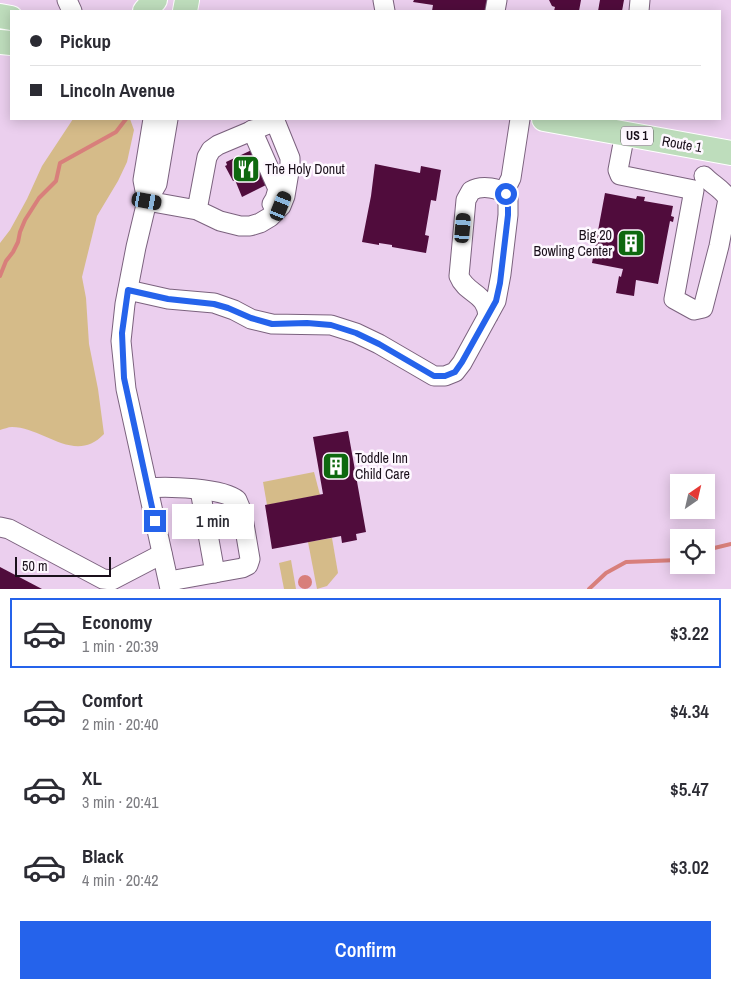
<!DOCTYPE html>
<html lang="en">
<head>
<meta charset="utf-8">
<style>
	body { margin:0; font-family:"Archivo Narrow",sans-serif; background:#f2f2f3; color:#2b2b33; height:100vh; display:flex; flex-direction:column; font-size:19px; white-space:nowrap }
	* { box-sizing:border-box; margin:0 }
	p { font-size:16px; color:#7c7c81 }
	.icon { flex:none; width:28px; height:28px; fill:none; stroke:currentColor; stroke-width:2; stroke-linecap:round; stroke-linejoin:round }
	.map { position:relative; height:589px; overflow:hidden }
	.drawer { display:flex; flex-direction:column; background:#fff; flex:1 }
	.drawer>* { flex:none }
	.banner { position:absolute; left:10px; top:10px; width:711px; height:110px; border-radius:0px; box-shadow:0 2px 12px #0003; display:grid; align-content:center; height:110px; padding:0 20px; background:#fff }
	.needle { width:32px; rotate:34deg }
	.buttons { position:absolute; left:670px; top:474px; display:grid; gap:10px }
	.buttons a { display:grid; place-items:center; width:45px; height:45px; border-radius:0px; background:#fff; box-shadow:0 2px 12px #0003; font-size:25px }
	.scale { position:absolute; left:15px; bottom:12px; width:96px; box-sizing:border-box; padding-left:5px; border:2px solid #1a101b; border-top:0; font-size:14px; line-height:18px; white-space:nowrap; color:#1a101b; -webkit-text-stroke:4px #fef8ff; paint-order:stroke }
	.end { position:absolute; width:22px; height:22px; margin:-11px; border:6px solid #2563eb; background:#fff; box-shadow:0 0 0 2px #fff }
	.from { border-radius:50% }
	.bubble { position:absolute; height:35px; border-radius:0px; background:#fff; box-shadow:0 2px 12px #0003; font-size:16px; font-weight:600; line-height:35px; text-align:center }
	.car { position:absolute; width:15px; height:30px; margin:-15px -8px; border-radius:6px; box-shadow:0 0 4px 1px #0007; background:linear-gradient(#222 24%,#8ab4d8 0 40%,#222 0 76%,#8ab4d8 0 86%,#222 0) }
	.banner b { display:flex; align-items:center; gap:18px; height:48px; font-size:19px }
	.banner b+b { border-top:1px solid #e1e1e2 }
	.banner i { width:12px; height:12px; background:#2b2b33 }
	ul { padding:9px 0 0; list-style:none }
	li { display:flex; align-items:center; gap:15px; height:70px; margin:0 10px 8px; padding:0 10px; border:2px solid transparent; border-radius:0px }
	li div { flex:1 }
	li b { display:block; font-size:19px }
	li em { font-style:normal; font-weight:600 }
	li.selected { border-color:#2563eb }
	li>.icon { width:45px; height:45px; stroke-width:1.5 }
	.cta { display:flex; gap:10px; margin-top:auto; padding:10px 20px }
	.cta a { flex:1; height:58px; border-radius:0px; background:#2563eb; color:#fff; font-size:20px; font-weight:600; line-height:58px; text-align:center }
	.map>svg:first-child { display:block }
	.green { fill:#d5bb89 }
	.water { fill:#d87f7b }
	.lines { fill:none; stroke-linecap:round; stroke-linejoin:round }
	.stream { stroke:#d87f7b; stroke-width:4 }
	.building { fill:#500c3c }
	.minor-casing { stroke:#7b627e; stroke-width:21 }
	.major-casing { stroke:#fff; stroke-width:26 }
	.minor { stroke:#fff; stroke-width:19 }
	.major { stroke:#beddbc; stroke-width:24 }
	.route { stroke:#2563eb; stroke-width:6 }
	.labels { text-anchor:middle; stroke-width:5; stroke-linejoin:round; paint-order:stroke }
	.shield { fill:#fef8ff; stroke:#5e565f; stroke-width:1 }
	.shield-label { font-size:12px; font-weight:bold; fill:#1a101b }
	.street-label { font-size:14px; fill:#1a101b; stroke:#fef8ff }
	.poi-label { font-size:14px; fill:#1a101b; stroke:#fef8ff; text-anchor:start }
</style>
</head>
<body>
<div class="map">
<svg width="731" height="589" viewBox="0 0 731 589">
	<rect width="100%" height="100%" fill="#ebcfee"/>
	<g class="green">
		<path d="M73,119h57l4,11 -7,32 -9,19 -21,35 -15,61 4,21 3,46 9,45 6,45c-29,31 -61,-7 -92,-7 -4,0 -8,2 -12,3v-187l10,-13 17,-31 15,-33z"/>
		<path d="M314,472l6,23 -53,10 -4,-23z"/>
		<path d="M332,538l6,35 -11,13 -10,3 -9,-47z"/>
		<path d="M291,560l5,29h-12l-5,-26z"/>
	</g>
	<circle class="water" cx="305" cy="582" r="7"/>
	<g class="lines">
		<g class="stream">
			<path d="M0,276l6,-15 7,-9 5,-10 2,-10 5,-12 14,-22 17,-17 4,-18 56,-31 10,-13"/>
			<path d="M706,550l25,-6"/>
			<path d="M589,589l17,-16 20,-11 53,-2"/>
		</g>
	</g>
	<g class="building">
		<path d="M414,0h76l-3,11h-55l1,-6 -20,-3z"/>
		<path d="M549,0h32l-2,11h-25l1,-4 -3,-1z"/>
		<path d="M600,0h24l-2,11h-24z"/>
		<path d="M256,148l16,34 -30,15 -7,-17 -2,1 -8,-15 2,-1 -1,-3z"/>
		<path d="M375,164l45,9 1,-7 20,4 -5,31 -5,-1 -6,35 4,1 -3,17 -34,-6v-2l-13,-2v2l-17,-3 9,-46z"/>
		<path d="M605,193l31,6 1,-3 8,1 -1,4 29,5 -2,10 3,1 -1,5 -3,-1 -12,63 -22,-4 -2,16 -18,-3 3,-17 2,1 2,-8 -31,-6z"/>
		<path d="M348,431l18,101 -10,2 1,6 -15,3 -1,-7 -69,13 -7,-44 58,-11 -10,-57z"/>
		<path d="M0,567l42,22h-42z"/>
	</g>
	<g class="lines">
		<g class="minor-casing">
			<g id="minor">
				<path d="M67,0l5,11"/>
				<path d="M383,0l2,11"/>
				<path d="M495,11l2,-11"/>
				<path d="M639,11l1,-11"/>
				<path d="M168,119l-11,65 -10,17 -11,46 -11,57 -4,37 5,48 44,200"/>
				<path d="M252,130l26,59 -3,10 -3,5"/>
				<path d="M625,133l-7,37 2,5 74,15 -20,109 20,11 9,-2 16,-62 9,-47c-5,-10 -17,-15 -24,-23"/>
				<path d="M504,192l7,-14 9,-59"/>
				<path d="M147,201l50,9 23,11 20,5h10l10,-3 10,-6 11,-11 4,-10 5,-30v-8l-15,-37 -57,24 -7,5 -4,7 -10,53"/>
				<path d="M147,201l-4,-21 10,-61"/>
				<path d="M128,290l40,9 46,4 20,7 17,9 21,5 59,1 25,8 23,11 55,32h11l10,-4 7,-9 34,-62 5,-27 7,-59v-18c-7,-10 -27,-12 -37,-6l-5,9 -7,76c7,18 28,17 29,40"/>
				<path d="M148,488c19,-2 75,0 89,12l5,12 8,47 -2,6 -6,3 -73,13"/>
				<path d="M200,490l15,83"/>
				<path d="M0,527l9,2 94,50 9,1 50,-26"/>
			</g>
		</g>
		<g class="major-casing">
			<g id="major">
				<path d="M145,11l10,-11"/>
				<path d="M185,11l2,-11"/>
				<path d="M0,16l11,2"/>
				<path d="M0,42l11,1"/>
				<path d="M544,119l187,34"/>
			</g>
		</g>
		<use href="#minor" class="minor"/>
		<use href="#major" class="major"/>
	</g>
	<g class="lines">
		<path class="route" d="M155,521l-31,-143 -2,-45 6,-43 40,9 46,5 14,4 23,10 21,6 35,-1 24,2 25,8 23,11 55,32h11l10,-4 7,-10 34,-61 4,-18 8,-68v-12l-2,-9"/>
	</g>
	<defs>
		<g id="restaurant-square" transform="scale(1.4375)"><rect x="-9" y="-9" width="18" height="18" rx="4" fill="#0e680f" stroke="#fef8ff"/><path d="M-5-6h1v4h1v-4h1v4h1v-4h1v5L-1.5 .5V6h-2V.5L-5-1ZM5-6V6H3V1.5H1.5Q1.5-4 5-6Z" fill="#fff"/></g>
		<g id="building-square" transform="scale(1.4375)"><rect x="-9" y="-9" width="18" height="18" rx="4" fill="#0e680f" stroke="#fef8ff"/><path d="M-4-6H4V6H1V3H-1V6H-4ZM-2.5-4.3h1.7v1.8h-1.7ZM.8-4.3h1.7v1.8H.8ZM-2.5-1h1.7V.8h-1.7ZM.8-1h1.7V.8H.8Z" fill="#fff"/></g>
	</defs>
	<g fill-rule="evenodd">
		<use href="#restaurant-square" x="246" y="169"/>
		<use href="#building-square" x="631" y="243"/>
		<use href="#building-square" x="336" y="466"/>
	</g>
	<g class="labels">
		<rect class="shield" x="621" y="126.5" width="32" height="19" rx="4"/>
		<g class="shield-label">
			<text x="637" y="140">US 1</text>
		</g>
		<g class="street-label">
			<text transform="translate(682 144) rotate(10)" y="5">Route 1</text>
		</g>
		<g class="poi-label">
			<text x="265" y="174">The Holy Donut</text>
			<text x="612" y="240" text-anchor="end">Big 20<tspan x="612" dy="16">Bowling Center</tspan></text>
			<text x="355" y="463">Toddle Inn<tspan x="355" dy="16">Child Care</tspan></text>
		</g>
	</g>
</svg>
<div class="buttons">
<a><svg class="needle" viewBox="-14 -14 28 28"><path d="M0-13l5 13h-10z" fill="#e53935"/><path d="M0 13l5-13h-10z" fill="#7c7c81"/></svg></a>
<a><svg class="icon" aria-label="locate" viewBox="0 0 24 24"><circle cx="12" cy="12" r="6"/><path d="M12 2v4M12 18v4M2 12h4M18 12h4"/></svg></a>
</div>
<div class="scale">50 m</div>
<i class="end from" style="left:506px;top:194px"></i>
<i class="end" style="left:155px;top:521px"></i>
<div class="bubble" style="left:172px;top:504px;width:82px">1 min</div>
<i class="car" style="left:147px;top:201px;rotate:100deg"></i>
<i class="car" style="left:281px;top:206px;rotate:22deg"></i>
<i class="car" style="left:463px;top:228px;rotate:5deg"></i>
<div class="banner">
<b><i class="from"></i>Pickup</b>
<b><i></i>Lincoln Avenue</b>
</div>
</div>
<section class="drawer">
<ul>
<li class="selected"><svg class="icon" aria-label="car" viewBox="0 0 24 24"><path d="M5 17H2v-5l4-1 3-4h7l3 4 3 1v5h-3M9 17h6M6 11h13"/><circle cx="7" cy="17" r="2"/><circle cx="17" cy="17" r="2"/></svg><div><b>Economy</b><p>1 min · 20:39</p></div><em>$3.22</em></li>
<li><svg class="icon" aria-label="car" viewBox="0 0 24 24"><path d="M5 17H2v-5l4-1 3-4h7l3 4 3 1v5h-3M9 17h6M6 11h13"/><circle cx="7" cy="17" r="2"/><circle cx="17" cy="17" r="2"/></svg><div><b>Comfort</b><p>2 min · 20:40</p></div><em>$4.34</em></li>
<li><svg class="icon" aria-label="car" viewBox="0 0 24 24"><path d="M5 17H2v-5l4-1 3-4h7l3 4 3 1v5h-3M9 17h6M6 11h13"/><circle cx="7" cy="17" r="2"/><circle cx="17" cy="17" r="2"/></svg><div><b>XL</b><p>3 min · 20:41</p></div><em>$5.47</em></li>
<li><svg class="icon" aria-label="car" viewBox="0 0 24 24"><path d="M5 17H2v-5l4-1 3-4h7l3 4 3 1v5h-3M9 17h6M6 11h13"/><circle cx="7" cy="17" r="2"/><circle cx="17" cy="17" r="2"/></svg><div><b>Black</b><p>4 min · 20:42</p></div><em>$3.02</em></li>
</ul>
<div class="cta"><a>Confirm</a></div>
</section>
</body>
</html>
